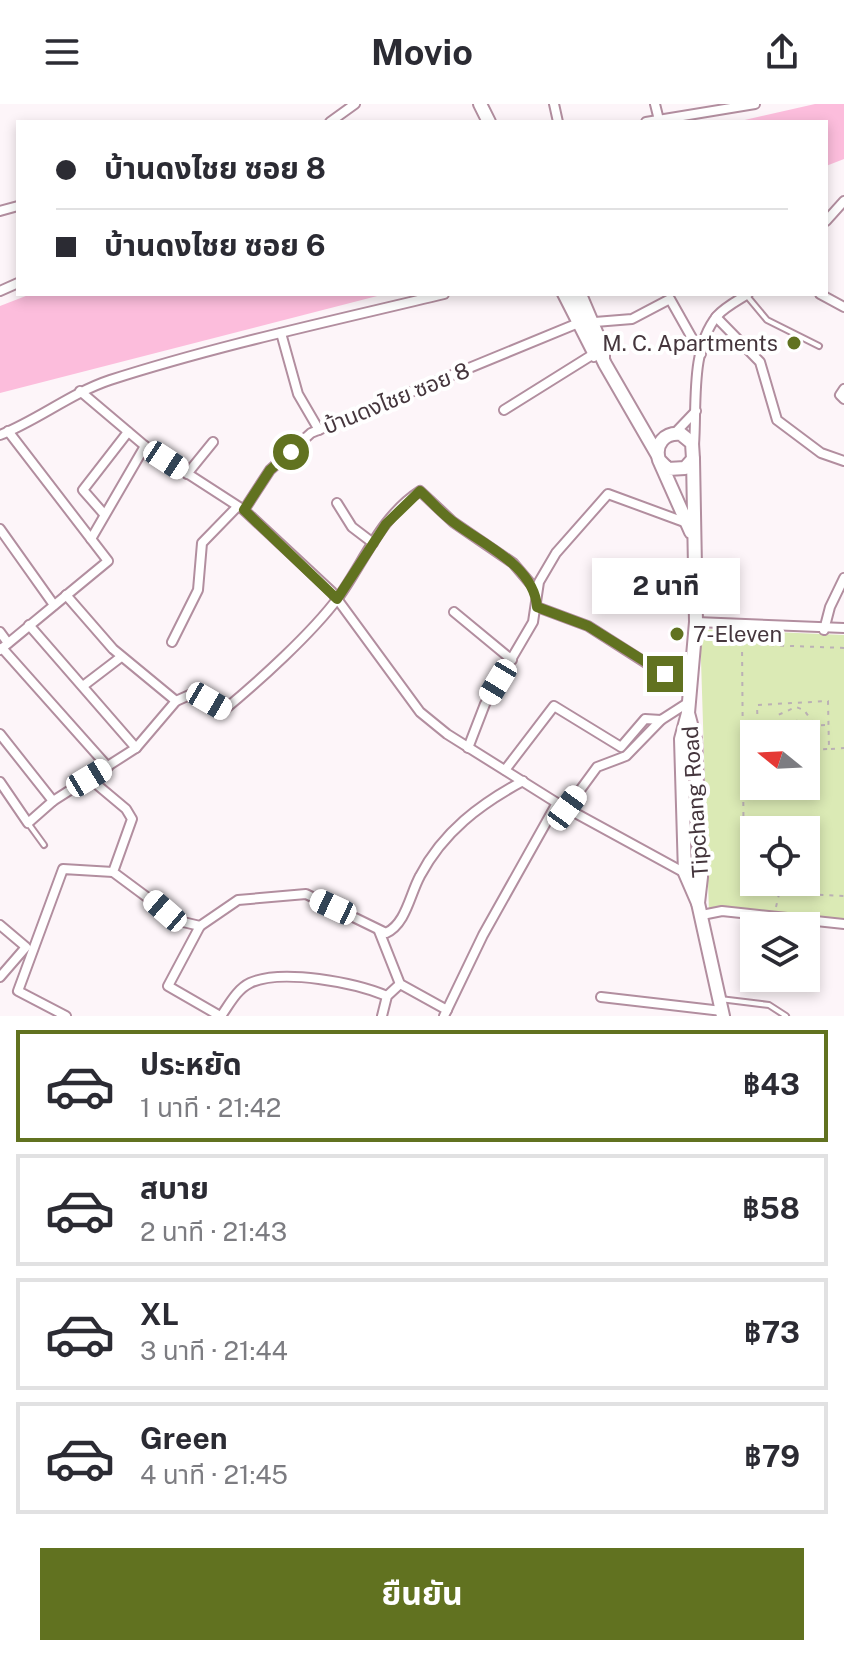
<!DOCTYPE html>
<html lang="th">
<head>
<meta charset="utf-8">
<style>
	body { margin:0; font-family:"Public Sans","Noto Sans Thai",sans-serif; background:#f2f2f3; color:#2b2b33; height:100vh; display:flex; flex-direction:column; font-size:30px; white-space:nowrap }
	* { box-sizing:border-box; margin:0 }
	p { font-size:26px; color:#7c7c81 }
	.icon { flex:none; width:44px; height:44px; fill:none; stroke:currentColor; stroke-width:2; stroke-linecap:round; stroke-linejoin:round }
	.map { position:relative; height:912px; overflow:hidden }
	.side { display:flex; flex-direction:column; background:#fff; flex:1 }
	.side>* { flex:none }
	.guide { position:absolute; left:16px; top:16px; width:812px; height:176px; border-radius:0px; box-shadow:0 4px 12px #0003; display:grid; align-content:center; height:176px; padding:0 40px; background:#fff }
	.needle { width:52px; rotate:288deg }
	.fabs { position:absolute; left:740px; top:616px; display:grid; gap:16px }
	.fabs a { display:grid; place-items:center; width:80px; height:80px; border-radius:0px; background:#fff; box-shadow:0 4px 12px #0003; font-size:40px }
	.end { position:absolute; width:36px; height:36px; margin:-18px; border:10px solid #617220; background:#fff; box-shadow:0 0 0 4px #fff }
	.from { border-radius:50% }
	.bubble { position:absolute; height:56px; border-radius:0px; background:#fff; box-shadow:0 4px 12px #0003; font-size:26px; font-weight:700; line-height:56px; text-align:center }
	.car { position:absolute; width:24px; height:48px; margin:-24px -12px; border-radius:10px; box-shadow:0 0 6px 2px #0007; background:linear-gradient(#fff 24%,#345 0 40%,#fff 0 76%,#345 0 86%,#fff 0) }
	.guide b { display:flex; align-items:center; gap:28px; height:76px; font-size:30px }
	.guide b+b { border-top:2px solid #e1e1e2 }
	.guide i { width:20px; height:20px; background:#2b2b33 }
	ul { padding:14px 0 0; list-style:none }
	li { display:flex; align-items:center; gap:24px; height:112px; margin:0 16px 12px; padding:0 24px; border:4px solid #e1e1e2; border-radius:0px }
	li div { flex:1 }
	li b { display:block; font-size:30px }
	li em { font-style:normal; font-weight:700 }
	li.current { border-color:#617220 }
	li>.icon { width:72px; height:72px; stroke-width:1.5 }
	.primary-button { display:flex; gap:16px; margin-top:auto; padding:16px 40px }
	.primary-button a { flex:1; height:92px; border-radius:0px; background:#617220; color:#fff; font-size:32px; font-weight:700; line-height:92px; text-align:center }
	header { display:flex; justify-content:space-between; align-items:center; height:104px; padding:0 40px; background:#fff; font-size:36px; font-weight:700 }
	.map>svg:first-child { display:block }
	.green { fill:#dbeab5; fill-rule:evenodd }
	.water { fill:#fcbddc }
	.lines { fill:none; stroke-linecap:round; stroke-linejoin:round }
	.lane-casing { stroke:#b28e9f; stroke-width:8 }
	.street-casing { stroke:#b28e9f; stroke-width:12 }
	.secondary-casing { stroke:#b28e9f; stroke-width:16 }
	.path { stroke:#bbb0b5; stroke-width:2; stroke-dasharray:4 6; stroke-linecap:butt }
	.lane { stroke:#fff; stroke-width:4 }
	.street { stroke:#fff; stroke-width:8 }
	.secondary { stroke:#fff; stroke-width:12 }
	.route { stroke:#617220; stroke-width:10 }
	.poi-dot { fill:#617220; stroke:#fff; stroke-width:3 }
	.labels { text-anchor:middle; stroke-width:8; stroke-linejoin:round; paint-order:stroke }
	.poi-label { font-size:22px; fill:#45363d; stroke:#fff; text-anchor:end }
	.street-label { font-size:22px; fill:#45363d; stroke:#fff }
</style>
</head>
<body>
<header><svg class="icon" aria-label="menu" viewBox="0 0 24 24"><path d="M4 6h16M4 12h16M4 18h16"/></svg>Movio<svg class="icon" aria-label="share" viewBox="0 0 24 24"><path d="M12 15V3M7 8l5-5 5 5M5 13v7h14v-7"/></svg></header>
<div class="map">
<svg width="844" height="912" viewBox="0 0 844 912">
	<rect width="100%" height="100%" fill="#fdf5f9"/>
	<path class="green" d="M700,525l144,6v287l-135,-10zM754,630h52v52h-52zM754,726h52v52h-52z"/>
	<g class="water">
		<path d="M815,0h29v55l-18,7v-44h-90z"/>
		<path d="M31,190h354l-385,99v-87z"/>
	</g>
	<g class="lines">
		<g class="lane-casing">
			<g id="lane">
				<path d="M747,192l20,24 52,26"/>
				<path d="M28,719l16,22"/>
				<path d="M720,895l49,6 17,11"/>
			</g>
		</g>
		<g class="street-casing">
			<g id="street">
				<path d="M554,0l4,18"/>
				<path d="M655,0l4,16"/>
				<path d="M330,18l25,-18"/>
				<path d="M646,18l109,-18"/>
				<path d="M0,107l18,-5"/>
				<path d="M826,117l18,-20"/>
				<path d="M0,187l18,-8"/>
				<path d="M562,190l32,63"/>
				<path d="M582,190l23,54v11"/>
				<path d="M820,190l24,13"/>
				<path d="M716,213l44,45 17,58 44,33 23,8"/>
				<path d="M595,218l37,-3 38,-20 31,55"/>
				<path d="M281,229l17,61 21,36"/>
				<path d="M844,285l-4,6 4,4"/>
				<path d="M80,287l65,55 99,64 88,82 88,120 27,22 110,69 128,70"/>
				<path d="M504,306l88,-55"/>
				<path d="M675,329l21,-22"/>
				<path d="M0,331c38,-15 71,-42 110,-55 109,-35 222,-59 334,-86"/>
				<path d="M694,341c3,-39 -4,-96 23,-129 8,-9 20,-15 31,-22"/>
				<path d="M187,370l26,-32"/>
				<path d="M337,399l15,24 21,16"/>
				<path d="M244,406l26,-40 41,-37 265,-109"/>
				<path d="M104,410l-21,-24 45,-58"/>
				<path d="M0,425l54,76"/>
				<path d="M91,435l54,-93"/>
				<path d="M537,503l51,19 102,65"/>
				<path d="M454,508l58,48"/>
				<path d="M696,518l148,6"/>
				<path d="M29,521l107,123"/>
				<path d="M824,526l6,-23 14,-29"/>
				<path d="M0,528l8,11"/>
				<path d="M172,538l26,-52 4,-47 35,-36"/>
				<path d="M2,544l106,119"/>
				<path d="M0,546l108,-89 -100,-130"/>
				<path d="M83,582l38,-29"/>
				<path d="M176,597l18,-8 30,17c35,-29 87,-76 114,-112 26,-36 43,-82 82,-107l33,31 60,41 23,27"/>
				<path d="M0,630l53,67"/>
				<path d="M468,644l17,-44 48,-82 6,-40 17,-29 52,-59 79,29"/>
				<path d="M505,666l49,-64 67,41 24,-28 16,1 28,-18"/>
				<path d="M89,674l37,31 6,10 -19,53 66,49 21,5 38,-26 68,-6 80,39c20,-9 24,-39 34,-57 23,-44 60,-72 103,-95"/>
				<path d="M0,678l28,41 25,-22 83,-53 40,-47 -63,-52 -47,-54"/>
				<path d="M567,704l30,-41 29,-11 35,-36"/>
				<path d="M702,811l20,-4 122,13"/>
				<path d="M0,821l26,22 -26,30"/>
				<path d="M200,822l-32,60 52,30"/>
				<path d="M379,827l21,53 47,26"/>
				<path d="M601,893l121,14"/>
				<path d="M66,912l-48,-25 45,-122 50,3"/>
				<path d="M221,912c8,-11 16,-27 29,-33 32,-15 106,0 137,13"/>
				<path d="M382,912l5,-20 13,-12"/>
				<path d="M444,912l39,-81 74,-132"/>
			</g>
		</g>
		<g class="secondary-casing">
			<g id="secondary">
				<path d="M480,0l9,18"/>
				<path d="M572,190l33,70 52,90"/>
				<path d="M693,355l3,163 -8,91 7,26 6,138 -3,26 25,113"/>
				<path d="M659,356l9,9 17,-1 8,-9 -1,-16 -11,-9c-16,-2 -27,10 -22,26l32,72"/>
				<path d="M688,609l-7,26 4,134 13,30"/>
			</g>
		</g>
		<g class="path">
			<path d="M844,544l-102,-4 2,241 16,7 84,4"/>
			<circle cx="794" cy="622" r="6"/>
			<path d="M759,622h26"/>
			<path d="M801,622l26,-1"/>
			<path d="M758,630l-1,-29 71,-4 1,48 -23,1"/>
			<path d="M776,630l2,-19 18,-8 8,3 8,11 -6,20"/>
			<path d="M831,645l13,-1"/>
			<path d="M743,656h11"/>
			<path d="M776,803l3,-13"/>
		</g>
		<use href="#lane" class="lane"/>
		<use href="#street" class="street"/>
		<use href="#secondary" class="secondary"/>
	</g>
	<g class="lines">
		<path class="route" d="M291,348l-21,18 -26,40 93,89 49,-75 34,-33c11,10 20,21 32,30 30,23 82,44 85,86l51,19 77,48"/>
	</g>
	<g class="poi-dot">
		<circle cx="794" cy="239" r="8"/>
		<circle cx="677" cy="530" r="8"/>
	</g>
	<g class="labels">
		<g class="poi-label">
			<text x="778" y="247">M. C. Apartments</text>
			<text x="693" y="538" text-anchor="start">7-Eleven</text>
		</g>
		<g class="street-label">
			<text transform="translate(396 294) rotate(-22)" y="8">บ้านดงไชย ซอย 8</text>
			<text transform="translate(695 698) rotate(-94)" y="8">Tipchang Road</text>
		</g>
	</g>
</svg>
<div class="fabs">
<a><svg class="needle" viewBox="-14 -14 28 28"><path d="M0-13l5 13h-10z" fill="#e53935"/><path d="M0 13l5-13h-10z" fill="#7c7c81"/></svg></a>
<a><svg class="icon" aria-label="locate" viewBox="0 0 24 24"><circle cx="12" cy="12" r="6"/><path d="M12 2v4M12 18v4M2 12h4M18 12h4"/></svg></a>
<a><svg class="icon" aria-label="layers" viewBox="0 0 24 24"><path d="M12 4l9 5-9 5-9-5zM3 14l9 5 9-5"/></svg></a>
</div>
<i class="end from" style="left:291px;top:348px"></i>
<i class="end" style="left:665px;top:570px"></i>
<div class="bubble" style="left:592px;top:454px;width:148px">2 นาที</div>
<i class="car" style="left:166px;top:356px;rotate:123deg"></i>
<i class="car" style="left:498px;top:578px;rotate:211deg"></i>
<i class="car" style="left:209px;top:597px;rotate:120deg"></i>
<i class="car" style="left:89px;top:674px;rotate:59deg"></i>
<i class="car" style="left:567px;top:704px;rotate:36deg"></i>
<i class="car" style="left:333px;top:803px;rotate:295deg"></i>
<i class="car" style="left:165px;top:807px;rotate:311deg"></i>
<div class="guide">
<b><i class="from"></i>บ้านดงไชย ซอย 8</b>
<b><i></i>บ้านดงไชย ซอย 6</b>
</div>
</div>
<section class="side">
<ul>
<li class="current"><svg class="icon" aria-label="car" viewBox="0 0 24 24"><path d="M5 17H2v-5l4-1 3-4h7l3 4 3 1v5h-3M9 17h6M6 11h13"/><circle cx="7" cy="17" r="2"/><circle cx="17" cy="17" r="2"/></svg><div><b>ประหยัด</b><p>1 นาที · 21:42</p></div><em>฿43</em></li>
<li><svg class="icon" aria-label="car" viewBox="0 0 24 24"><path d="M5 17H2v-5l4-1 3-4h7l3 4 3 1v5h-3M9 17h6M6 11h13"/><circle cx="7" cy="17" r="2"/><circle cx="17" cy="17" r="2"/></svg><div><b>สบาย</b><p>2 นาที · 21:43</p></div><em>฿58</em></li>
<li><svg class="icon" aria-label="car" viewBox="0 0 24 24"><path d="M5 17H2v-5l4-1 3-4h7l3 4 3 1v5h-3M9 17h6M6 11h13"/><circle cx="7" cy="17" r="2"/><circle cx="17" cy="17" r="2"/></svg><div><b>XL</b><p>3 นาที · 21:44</p></div><em>฿73</em></li>
<li><svg class="icon" aria-label="car" viewBox="0 0 24 24"><path d="M5 17H2v-5l4-1 3-4h7l3 4 3 1v5h-3M9 17h6M6 11h13"/><circle cx="7" cy="17" r="2"/><circle cx="17" cy="17" r="2"/></svg><div><b>Green</b><p>4 นาที · 21:45</p></div><em>฿79</em></li>
</ul>
<div class="primary-button"><a>ยืนยัน</a></div>
</section>
</body>
</html>
